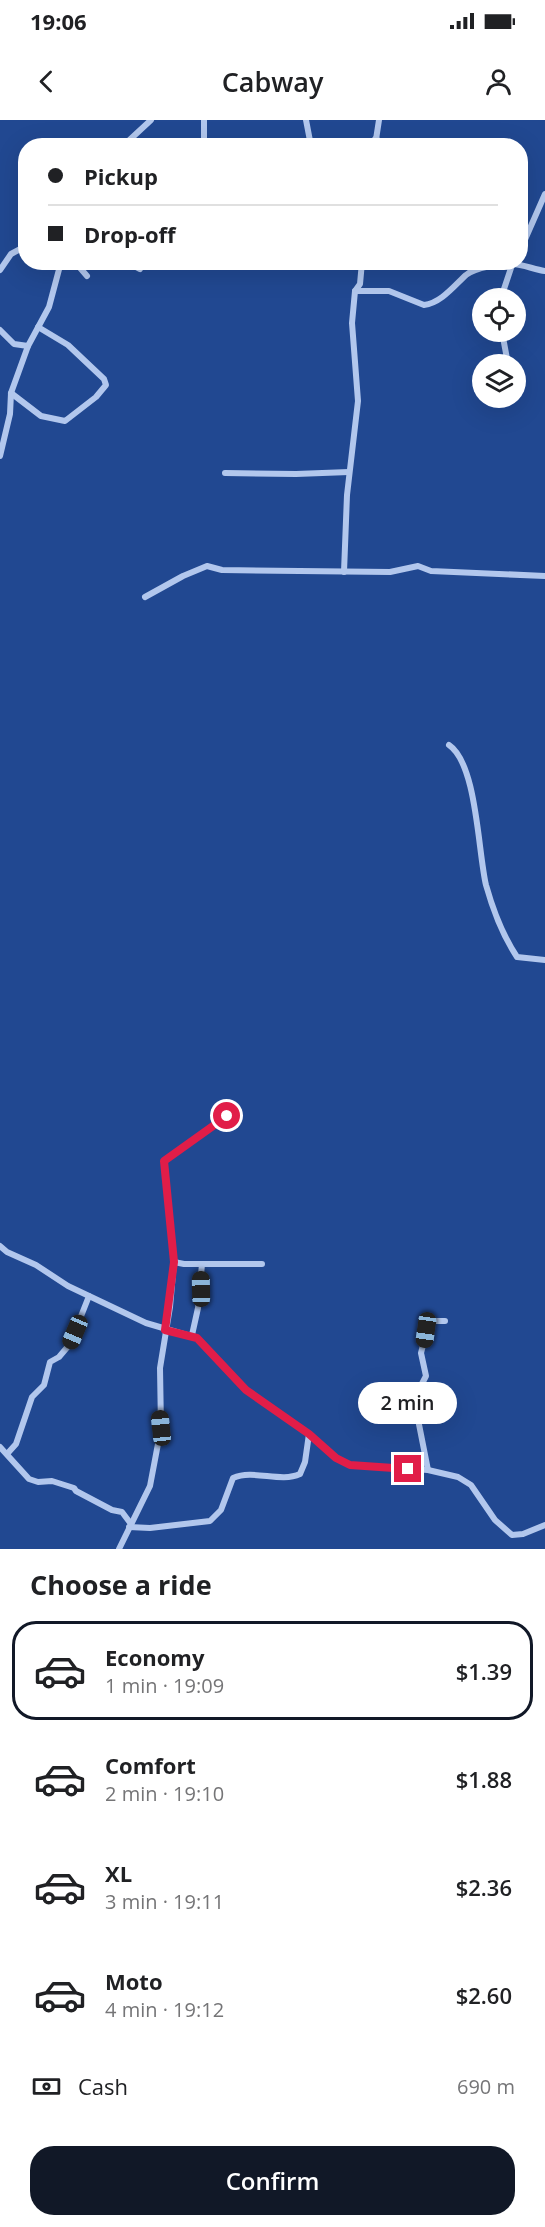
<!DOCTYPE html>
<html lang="en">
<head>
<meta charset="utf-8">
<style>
	body { margin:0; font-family:"Open Sans",sans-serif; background:#f2f2f2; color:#202124; height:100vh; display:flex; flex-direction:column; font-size:22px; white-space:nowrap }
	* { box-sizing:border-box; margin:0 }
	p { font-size:20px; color:#757577 }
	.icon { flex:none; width:33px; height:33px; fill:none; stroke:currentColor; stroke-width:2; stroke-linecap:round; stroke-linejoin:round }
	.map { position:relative; height:1429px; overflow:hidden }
	.details { display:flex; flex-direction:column; background:#fff; flex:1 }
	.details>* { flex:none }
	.hud { position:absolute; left:18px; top:18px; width:510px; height:132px; border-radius:24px; box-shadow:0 6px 24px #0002; display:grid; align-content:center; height:132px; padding:0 30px; background:#fff }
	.fabs { position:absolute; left:472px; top:168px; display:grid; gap:12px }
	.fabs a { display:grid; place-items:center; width:54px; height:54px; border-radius:50%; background:#fff; box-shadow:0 6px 24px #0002; font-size:30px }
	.end { position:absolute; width:27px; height:27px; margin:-14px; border:8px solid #e11d48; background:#fff; box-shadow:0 0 0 3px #fff }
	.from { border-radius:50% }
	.bubble { position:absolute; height:42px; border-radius:21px; background:#fff; box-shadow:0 6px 24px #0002; font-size:20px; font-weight:600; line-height:42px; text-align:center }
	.car { position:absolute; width:18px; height:36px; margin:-18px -9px; border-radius:8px; box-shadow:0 0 4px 2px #0007; background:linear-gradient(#222 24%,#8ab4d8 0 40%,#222 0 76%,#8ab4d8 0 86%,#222 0) }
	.hud b { display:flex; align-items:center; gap:21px; height:57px; font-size:22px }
	.hud b+b { border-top:2px solid #e0e0e0 }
	.hud i { width:15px; height:15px; background:#202124 }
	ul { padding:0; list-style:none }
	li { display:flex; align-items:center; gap:18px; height:99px; margin:0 12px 9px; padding:0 18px; border:3px solid transparent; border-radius:24px }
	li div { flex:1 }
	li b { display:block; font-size:22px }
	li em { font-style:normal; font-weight:600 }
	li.active { border-color:#111827 }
	li>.icon { width:54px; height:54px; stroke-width:1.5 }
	h2 { padding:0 30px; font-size:27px; line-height:72px }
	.pay { display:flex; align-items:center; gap:15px; height:66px; padding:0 30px; font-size:22px }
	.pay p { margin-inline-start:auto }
	.button { display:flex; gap:12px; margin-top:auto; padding:12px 30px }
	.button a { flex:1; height:69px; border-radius:24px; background:#111827; color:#fff; font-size:24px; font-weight:600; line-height:69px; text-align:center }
	.status { display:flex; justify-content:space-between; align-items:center; height:42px; padding:0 30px; background:#fff; direction:ltr }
	.status svg { height:16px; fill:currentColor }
	header { display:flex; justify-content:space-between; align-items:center; height:78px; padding:0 30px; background:#fff; font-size:27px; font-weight:600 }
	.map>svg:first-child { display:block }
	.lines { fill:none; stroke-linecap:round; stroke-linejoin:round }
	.street { stroke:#b2c7ed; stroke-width:6 }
	.route { stroke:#e11d48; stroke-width:8 }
</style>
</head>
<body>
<div class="status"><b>19:06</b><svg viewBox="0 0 49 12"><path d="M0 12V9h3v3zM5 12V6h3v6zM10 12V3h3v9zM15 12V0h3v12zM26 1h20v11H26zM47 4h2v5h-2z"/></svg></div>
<header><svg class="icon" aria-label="back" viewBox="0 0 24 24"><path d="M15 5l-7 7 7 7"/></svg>Cabway<svg class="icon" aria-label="person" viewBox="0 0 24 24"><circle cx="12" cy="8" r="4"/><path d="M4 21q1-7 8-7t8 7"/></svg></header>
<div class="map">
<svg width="545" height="1429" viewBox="0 0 545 1429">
	<rect width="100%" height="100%" fill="#214891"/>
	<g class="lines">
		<g class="street">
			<path d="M306,0l5,26"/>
			<path d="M375,19l16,7"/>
			<path d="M123,26l28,-26"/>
			<path d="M204,26v-26"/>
			<path d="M375,26l4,-26"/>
			<path d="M452,26l10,-2"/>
			<path d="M520,131l25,-57"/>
			<path d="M75,142l12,14"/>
			<path d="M127,142l13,7"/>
			<path d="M0,150l11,-16 15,-8"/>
			<path d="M355,171h34l35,14c17,-2 30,-19 42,-30 10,-8 34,-11 46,-11 11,0 23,6 33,7"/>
			<path d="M501,178l12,-36"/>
			<path d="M0,210l14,14 14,2"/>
			<path d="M502,212l6,32"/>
			<path d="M11,273l30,23 24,5 31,-24 10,-12 -2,-6 -36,-34 -30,-18"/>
			<path d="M0,336l10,-42 1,-21 17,-47 21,-39 12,-45"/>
			<path d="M225,353l71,1 53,-2"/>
			<path d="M344,452l3,-77 11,-94 -6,-78 3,-32 5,-7 2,-22"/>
			<path d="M145,477l38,-21 24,-10 15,4 168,2 28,-6 13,5 114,5"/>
			<path d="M449,625c28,19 29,107 37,140 7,25 17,51 31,72l28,3"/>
			<path d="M0,1126l7,6 29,13 32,21 78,37 51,15 49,52 63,44 27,24 14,7 78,5 30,7 13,8 24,35 17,15 11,-1 22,-9"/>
			<path d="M174,1142l10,2h78"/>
			<path d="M192,1215l6,-27 4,-44"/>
			<path d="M0,1327l29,32 9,3 14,-1 22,7 2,3 36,19 10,2 9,12"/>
			<path d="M7,1334l9,-10 16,-47 12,-12 6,-23 9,-5 11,-13 19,-48"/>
			<path d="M428,1350l-14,-71 12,-23 -5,-23 7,-27 5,-5h12"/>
			<path d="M129,1407l21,1 60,-7 11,-11 12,-32c21,-9 47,5 67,-4l5,-12 4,-28"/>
			<path d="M119,1429l31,-63 11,-58 -1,-60 10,-61 4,-45 -10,-101 63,-45"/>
		</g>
	</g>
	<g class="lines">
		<path class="route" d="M227,996l-63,45 10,101 -9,68 32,8 49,52 63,44 27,24 14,7 58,4"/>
	</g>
</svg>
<div class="fabs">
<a><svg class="icon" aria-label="locate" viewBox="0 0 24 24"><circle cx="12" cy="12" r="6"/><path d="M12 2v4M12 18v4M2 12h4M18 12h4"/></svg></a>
<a><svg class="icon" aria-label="layers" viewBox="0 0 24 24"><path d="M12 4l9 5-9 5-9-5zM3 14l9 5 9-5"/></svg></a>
</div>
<i class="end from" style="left:227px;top:996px"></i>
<i class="end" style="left:408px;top:1349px"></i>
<div class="bubble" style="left:358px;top:1262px;width:99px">2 min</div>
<i class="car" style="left:201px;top:1169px;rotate:359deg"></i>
<i class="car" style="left:426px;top:1210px;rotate:188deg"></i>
<i class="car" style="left:75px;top:1212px;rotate:203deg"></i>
<i class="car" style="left:161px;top:1308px;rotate:354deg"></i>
<div class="hud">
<b><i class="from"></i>Pickup</b>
<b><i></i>Drop-off</b>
</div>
</div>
<section class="details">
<h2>Choose a ride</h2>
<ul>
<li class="active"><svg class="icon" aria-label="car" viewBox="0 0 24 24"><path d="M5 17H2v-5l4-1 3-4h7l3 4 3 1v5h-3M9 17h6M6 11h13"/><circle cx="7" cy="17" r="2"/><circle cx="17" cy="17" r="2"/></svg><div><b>Economy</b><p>1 min · 19:09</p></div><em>$1.39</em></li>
<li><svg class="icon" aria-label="car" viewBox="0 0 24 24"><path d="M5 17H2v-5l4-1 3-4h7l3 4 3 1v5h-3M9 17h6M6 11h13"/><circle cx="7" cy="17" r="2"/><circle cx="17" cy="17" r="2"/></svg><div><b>Comfort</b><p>2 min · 19:10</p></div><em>$1.88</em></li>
<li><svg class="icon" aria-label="car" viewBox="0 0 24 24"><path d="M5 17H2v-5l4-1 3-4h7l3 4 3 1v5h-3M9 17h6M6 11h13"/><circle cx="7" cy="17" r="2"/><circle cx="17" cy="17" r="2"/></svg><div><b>XL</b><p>3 min · 19:11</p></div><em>$2.36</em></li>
<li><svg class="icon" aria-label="car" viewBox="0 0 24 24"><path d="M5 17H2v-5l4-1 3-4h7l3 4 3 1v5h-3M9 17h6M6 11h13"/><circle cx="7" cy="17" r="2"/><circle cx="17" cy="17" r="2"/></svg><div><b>Moto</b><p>4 min · 19:12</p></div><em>$2.60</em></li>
</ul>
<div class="pay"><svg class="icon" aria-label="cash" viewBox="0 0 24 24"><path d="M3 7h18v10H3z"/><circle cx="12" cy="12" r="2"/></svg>Cash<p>690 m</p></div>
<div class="button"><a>Confirm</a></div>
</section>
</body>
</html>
